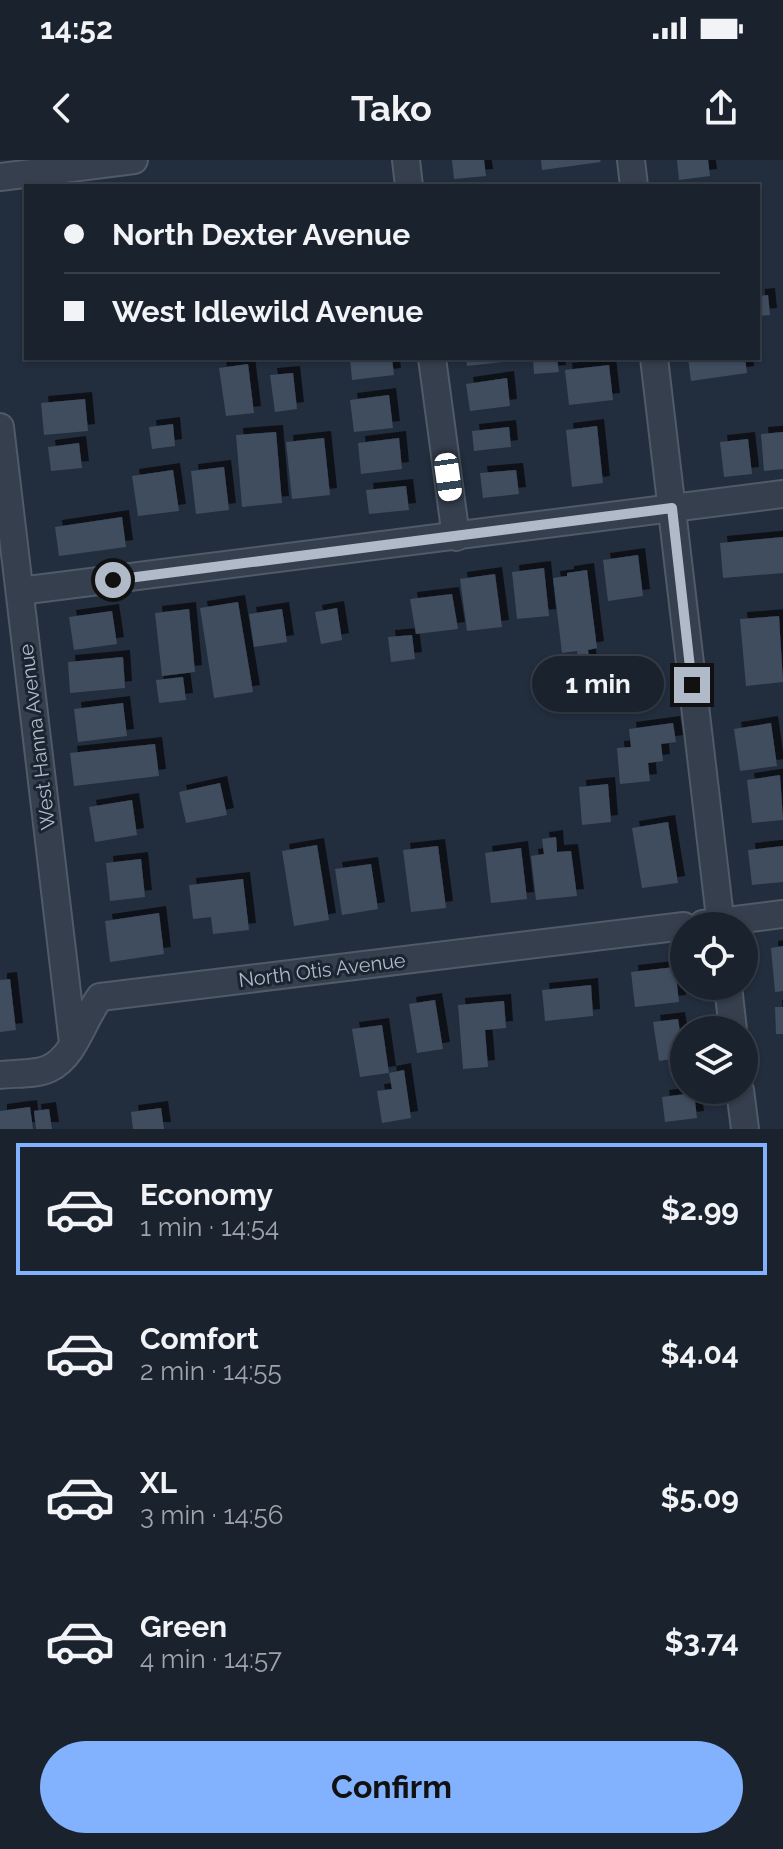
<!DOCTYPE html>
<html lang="en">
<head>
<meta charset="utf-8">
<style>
	body { margin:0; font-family:Raleway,sans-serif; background:#232a36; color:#f1f3f6; height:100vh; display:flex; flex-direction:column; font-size:30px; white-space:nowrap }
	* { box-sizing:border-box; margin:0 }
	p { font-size:26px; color:#9fa4aa }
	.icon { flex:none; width:44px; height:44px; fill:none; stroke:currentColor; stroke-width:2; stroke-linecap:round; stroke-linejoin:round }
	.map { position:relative; height:969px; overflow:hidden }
	.side { display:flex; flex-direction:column; background:#1a222e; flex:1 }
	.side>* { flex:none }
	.banner { position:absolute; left:24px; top:24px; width:736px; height:176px; border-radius:0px; box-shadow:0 2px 6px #0004,0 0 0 2px #383f4a; display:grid; align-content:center; height:176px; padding:0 40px; background:#1a222e }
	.controls { position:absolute; left:670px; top:752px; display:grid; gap:16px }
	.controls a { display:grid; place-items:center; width:88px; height:88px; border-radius:50%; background:#1a222e; box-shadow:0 2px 6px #0004,0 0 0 2px #383f4a; font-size:40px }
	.end { position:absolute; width:36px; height:36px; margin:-18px; border:10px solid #b1bac8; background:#111; box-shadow:0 0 0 4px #111 }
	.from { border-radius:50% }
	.bubble { position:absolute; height:56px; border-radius:28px; background:#1a222e; box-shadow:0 2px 6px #0004,0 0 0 2px #383f4a; font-size:26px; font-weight:700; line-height:56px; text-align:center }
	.car { position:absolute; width:24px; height:48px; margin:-24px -12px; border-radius:10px; box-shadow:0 0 6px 2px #0007; background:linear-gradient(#fff 24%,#345 0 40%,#fff 0 76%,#345 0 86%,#fff 0) }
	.banner b { display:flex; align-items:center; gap:28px; height:76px; font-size:30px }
	.banner b+b { border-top:2px solid #383f4a }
	.banner i { width:20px; height:20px; background:#f1f3f6 }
	ul { padding:14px 0 0; list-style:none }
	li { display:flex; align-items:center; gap:24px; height:132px; margin:0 16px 12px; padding:0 24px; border:4px solid transparent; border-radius:0px }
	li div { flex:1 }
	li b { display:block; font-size:30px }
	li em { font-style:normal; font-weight:700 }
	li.active { border-color:#82b1fd }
	li>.icon { width:72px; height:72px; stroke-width:1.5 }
	.primary-button { display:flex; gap:16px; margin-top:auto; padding:16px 40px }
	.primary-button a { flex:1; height:92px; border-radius:48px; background:#82b1fd; color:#111; font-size:32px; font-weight:700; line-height:92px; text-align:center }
	.status { display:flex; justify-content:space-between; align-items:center; height:56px; padding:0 40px; background:#1a222e; direction:ltr }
	.status svg { height:22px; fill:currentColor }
	header { display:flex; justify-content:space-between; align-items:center; height:104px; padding:0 40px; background:#1a222e; font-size:36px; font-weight:700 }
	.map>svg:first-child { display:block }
	.building { fill:#404d5f; filter:url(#shadow) }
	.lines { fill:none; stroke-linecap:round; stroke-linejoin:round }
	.minor-casing { stroke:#515a67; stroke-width:30 }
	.minor { stroke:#353f4d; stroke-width:26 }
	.route { stroke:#b1bac8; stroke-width:10 }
	.labels { text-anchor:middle; stroke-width:6; stroke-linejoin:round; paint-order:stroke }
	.street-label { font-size:20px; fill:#b1bac8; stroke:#1b2431 }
</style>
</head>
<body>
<div class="status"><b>14:52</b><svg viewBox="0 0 49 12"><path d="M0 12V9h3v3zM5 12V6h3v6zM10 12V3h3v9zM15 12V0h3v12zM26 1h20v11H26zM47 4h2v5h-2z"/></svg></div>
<header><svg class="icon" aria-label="back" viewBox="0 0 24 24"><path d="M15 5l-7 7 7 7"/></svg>Tako<svg class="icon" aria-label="share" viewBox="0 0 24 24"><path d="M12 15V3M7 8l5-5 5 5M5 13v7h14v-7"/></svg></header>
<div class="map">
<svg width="783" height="969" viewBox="0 0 783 969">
	<defs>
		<filter id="shadow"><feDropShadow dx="7" dy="-7" stdDeviation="0" flood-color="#0009"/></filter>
	</defs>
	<rect width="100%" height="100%" fill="#222d3d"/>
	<g class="building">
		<path d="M452,0h32l2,16 -32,3z"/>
		<path d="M541,0h59l1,2 -59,8z"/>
		<path d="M677,0h31l2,16 -31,4z"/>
		<path d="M768,135l2,20 -12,1v-20z"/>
		<path d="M350,198h42l2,17 -42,5z"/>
		<path d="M466,198h37v4l-36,4z"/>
		<path d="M533,198h24l2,14 -25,2z"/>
		<path d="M688,198h57l2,15 -56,8z"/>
		<path d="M248,204l6,49 -28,3 -7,-48z"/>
		<path d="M609,205l4,35 -44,5 -4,-35z"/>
		<path d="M293,213l4,36 -22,3 -5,-37z"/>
		<path d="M507,218l3,28 -40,5 -4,-27z"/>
		<path d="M389,235l4,33 -39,4 -4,-32z"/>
		<path d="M85,239l3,32 -44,4 -3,-32z"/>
		<path d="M173,264l2,22 -23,3 -3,-22z"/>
		<path d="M597,266l6,57 -31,4 -6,-57z"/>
		<path d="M509,267l2,20 -37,4 -2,-20z"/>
		<path d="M276,272l6,71 -40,4 -6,-72z"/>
		<path d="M783,272v37l-19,2 -3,-37z"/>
		<path d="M324,278l6,57 -38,4 -6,-57z"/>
		<path d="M399,278l3,31 -41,5 -3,-31z"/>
		<path d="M748,279l4,35 -28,3 -4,-35z"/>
		<path d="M79,283l3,25 -31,3 -3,-24z"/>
		<path d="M224,307l5,43 -33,4 -5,-43z"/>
		<path d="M173,310l6,41 -41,5 -6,-40z"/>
		<path d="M516,310l3,24 -36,4 -3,-25z"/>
		<path d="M406,326l3,24 -40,4 -3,-24z"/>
		<path d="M122,357l4,30 -67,9 -4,-29z"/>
		<path d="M783,377v36l-60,5 -3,-35z"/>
		<path d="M638,395l5,41 -35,5 -5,-41z"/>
		<path d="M544,408l5,48 -32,3 -5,-47z"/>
		<path d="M587,410l10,78 -9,2 2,15 18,-3 3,29 -22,3 -3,-18h-6l-3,-25 -15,2 -9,-75 14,-2v-3z"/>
		<path d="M495,414l7,53 -35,4 -7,-52z"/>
		<path d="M452,434l6,35 -42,5 -6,-35z"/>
		<path d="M238,442l15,90 -39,6 -14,-90z"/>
		<path d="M337,448l5,32 -21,4 -6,-32z"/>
		<path d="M189,449l6,63 -33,4 -7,-63z"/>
		<path d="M282,449l5,33 -33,5 -5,-33z"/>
		<path d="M112,451l5,33 -43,6 -5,-33z"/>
		<path d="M779,456l4,66 -37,4 -6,-67z"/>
		<path d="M412,475l3,24 -24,3 -3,-25z"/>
		<path d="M123,497l2,31 -55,5 -2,-31z"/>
		<path d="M183,517l3,23 -27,3 -3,-23z"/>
		<path d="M123,543l4,33 -49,6 -4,-33z"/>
		<path d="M673,563l3,19 -15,2 2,17 -15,2 2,18 -30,3 -3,-36 14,-1 -2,-18z"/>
		<path d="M771,563l6,43 -37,5 -6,-42z"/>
		<path d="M155,584l4,32 -85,10 -4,-33z"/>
		<path d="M780,615l3,45 -31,3 -5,-43z"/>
		<path d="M220,623l7,32 -41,8 -7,-31z"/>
		<path d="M608,624l3,38 -29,3 -3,-38z"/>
		<path d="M132,640l5,35 -42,7 -6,-35z"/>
		<path d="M668,662l10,61 -36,5 -10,-60z"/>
		<path d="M556,677l1,15 14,-1 6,45 -41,4 -5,-44 13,-2 -2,-15z"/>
		<path d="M317,685l12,75 -35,6 -12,-75z"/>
		<path d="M438,686l8,62 -35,4 -8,-62z"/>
		<path d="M783,686v36l-31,3 -4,-35z"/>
		<path d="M521,688l6,51 -36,4 -6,-50z"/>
		<path d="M141,699l4,38 -35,4 -4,-38z"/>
		<path d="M371,704l7,45 -36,6 -7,-46z"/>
		<path d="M243,719l6,51 -36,4 -2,-17 -18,2 -4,-34z"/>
		<path d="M159,753l5,41 -54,8 -5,-41z"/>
		<path d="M783,786v45l-8,1 -4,-44z"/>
		<path d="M675,807l4,35 -44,5 -4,-35z"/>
		<path d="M10,819l6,51 -16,2v-52z"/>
		<path d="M591,825l2,31 -48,5 -3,-31z"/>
		<path d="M435,840l8,49 -26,4 -8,-49z"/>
		<path d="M504,841l2,27 -21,2 3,37 -25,2 -5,-64z"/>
		<path d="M775,847h8v27h-7z"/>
		<path d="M678,859l6,38 -25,4 -6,-39z"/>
		<path d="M382,865l7,48 -29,4 -8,-48z"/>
		<path d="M404,910l7,48 -29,5 -5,-32 15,-2 -3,-16z"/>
		<path d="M694,933l3,25 -32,4 -3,-25z"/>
		<path d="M30,947l3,22h-33v-18z"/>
		<path d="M161,948l3,21h-31l-2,-17z"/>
		<path d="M49,949l3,20h-16l-2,-18z"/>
	</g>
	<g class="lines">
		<g class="minor-casing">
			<g id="minor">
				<path d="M406,0l3,26"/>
				<path d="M631,0l3,26"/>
				<path d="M0,17l134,-17"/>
				<path d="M432,198l24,179"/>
				<path d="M654,198l67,568"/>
				<path d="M0,267l73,616"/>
				<path d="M20,431l763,-97"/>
				<path d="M703,764l80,-10"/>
				<path d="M728,826l5,44"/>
				<path d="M0,915c14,-2 37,0 50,-7 25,-12 33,-49 50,-71l584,-71"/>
				<path d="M740,930l5,39"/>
			</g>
		</g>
		<use href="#minor" class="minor"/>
	</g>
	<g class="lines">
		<path class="route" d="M113,420l559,-72 20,177"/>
	</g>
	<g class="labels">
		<g class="street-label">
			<text transform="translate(37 577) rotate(-97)" y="7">West Hanna Avenue</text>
			<text transform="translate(322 810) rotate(-7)" y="7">North Otis Avenue</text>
		</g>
	</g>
</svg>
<div class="controls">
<a><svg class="icon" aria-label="locate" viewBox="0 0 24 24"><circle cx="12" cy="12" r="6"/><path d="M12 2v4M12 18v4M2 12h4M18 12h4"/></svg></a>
<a><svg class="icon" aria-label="layers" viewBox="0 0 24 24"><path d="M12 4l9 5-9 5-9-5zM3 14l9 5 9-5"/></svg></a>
</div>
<i class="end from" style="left:113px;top:420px"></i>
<i class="end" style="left:692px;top:525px"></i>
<div class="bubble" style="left:532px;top:496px;width:132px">1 min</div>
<i class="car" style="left:448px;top:317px;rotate:172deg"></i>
<div class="banner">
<b><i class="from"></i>North Dexter Avenue</b>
<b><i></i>West Idlewild Avenue</b>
</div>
</div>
<section class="side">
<ul>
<li class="active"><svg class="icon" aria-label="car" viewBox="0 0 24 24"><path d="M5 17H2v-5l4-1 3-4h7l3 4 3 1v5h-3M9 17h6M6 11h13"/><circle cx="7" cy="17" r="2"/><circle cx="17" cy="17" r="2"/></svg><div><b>Economy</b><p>1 min · 14:54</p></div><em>$2.99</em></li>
<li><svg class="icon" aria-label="car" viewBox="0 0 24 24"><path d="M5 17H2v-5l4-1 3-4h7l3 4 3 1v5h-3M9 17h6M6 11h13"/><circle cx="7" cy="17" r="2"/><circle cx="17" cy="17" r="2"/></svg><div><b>Comfort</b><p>2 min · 14:55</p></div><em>$4.04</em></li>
<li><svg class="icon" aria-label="car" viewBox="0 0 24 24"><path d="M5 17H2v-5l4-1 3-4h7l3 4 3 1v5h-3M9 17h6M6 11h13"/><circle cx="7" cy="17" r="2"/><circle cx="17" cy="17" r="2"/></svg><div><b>XL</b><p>3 min · 14:56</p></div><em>$5.09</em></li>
<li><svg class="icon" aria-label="car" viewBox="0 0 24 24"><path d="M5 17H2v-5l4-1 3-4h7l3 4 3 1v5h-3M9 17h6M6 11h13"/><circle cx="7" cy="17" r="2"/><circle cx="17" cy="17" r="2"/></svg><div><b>Green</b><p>4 min · 14:57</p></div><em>$3.74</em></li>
</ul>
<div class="primary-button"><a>Confirm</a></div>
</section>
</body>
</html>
